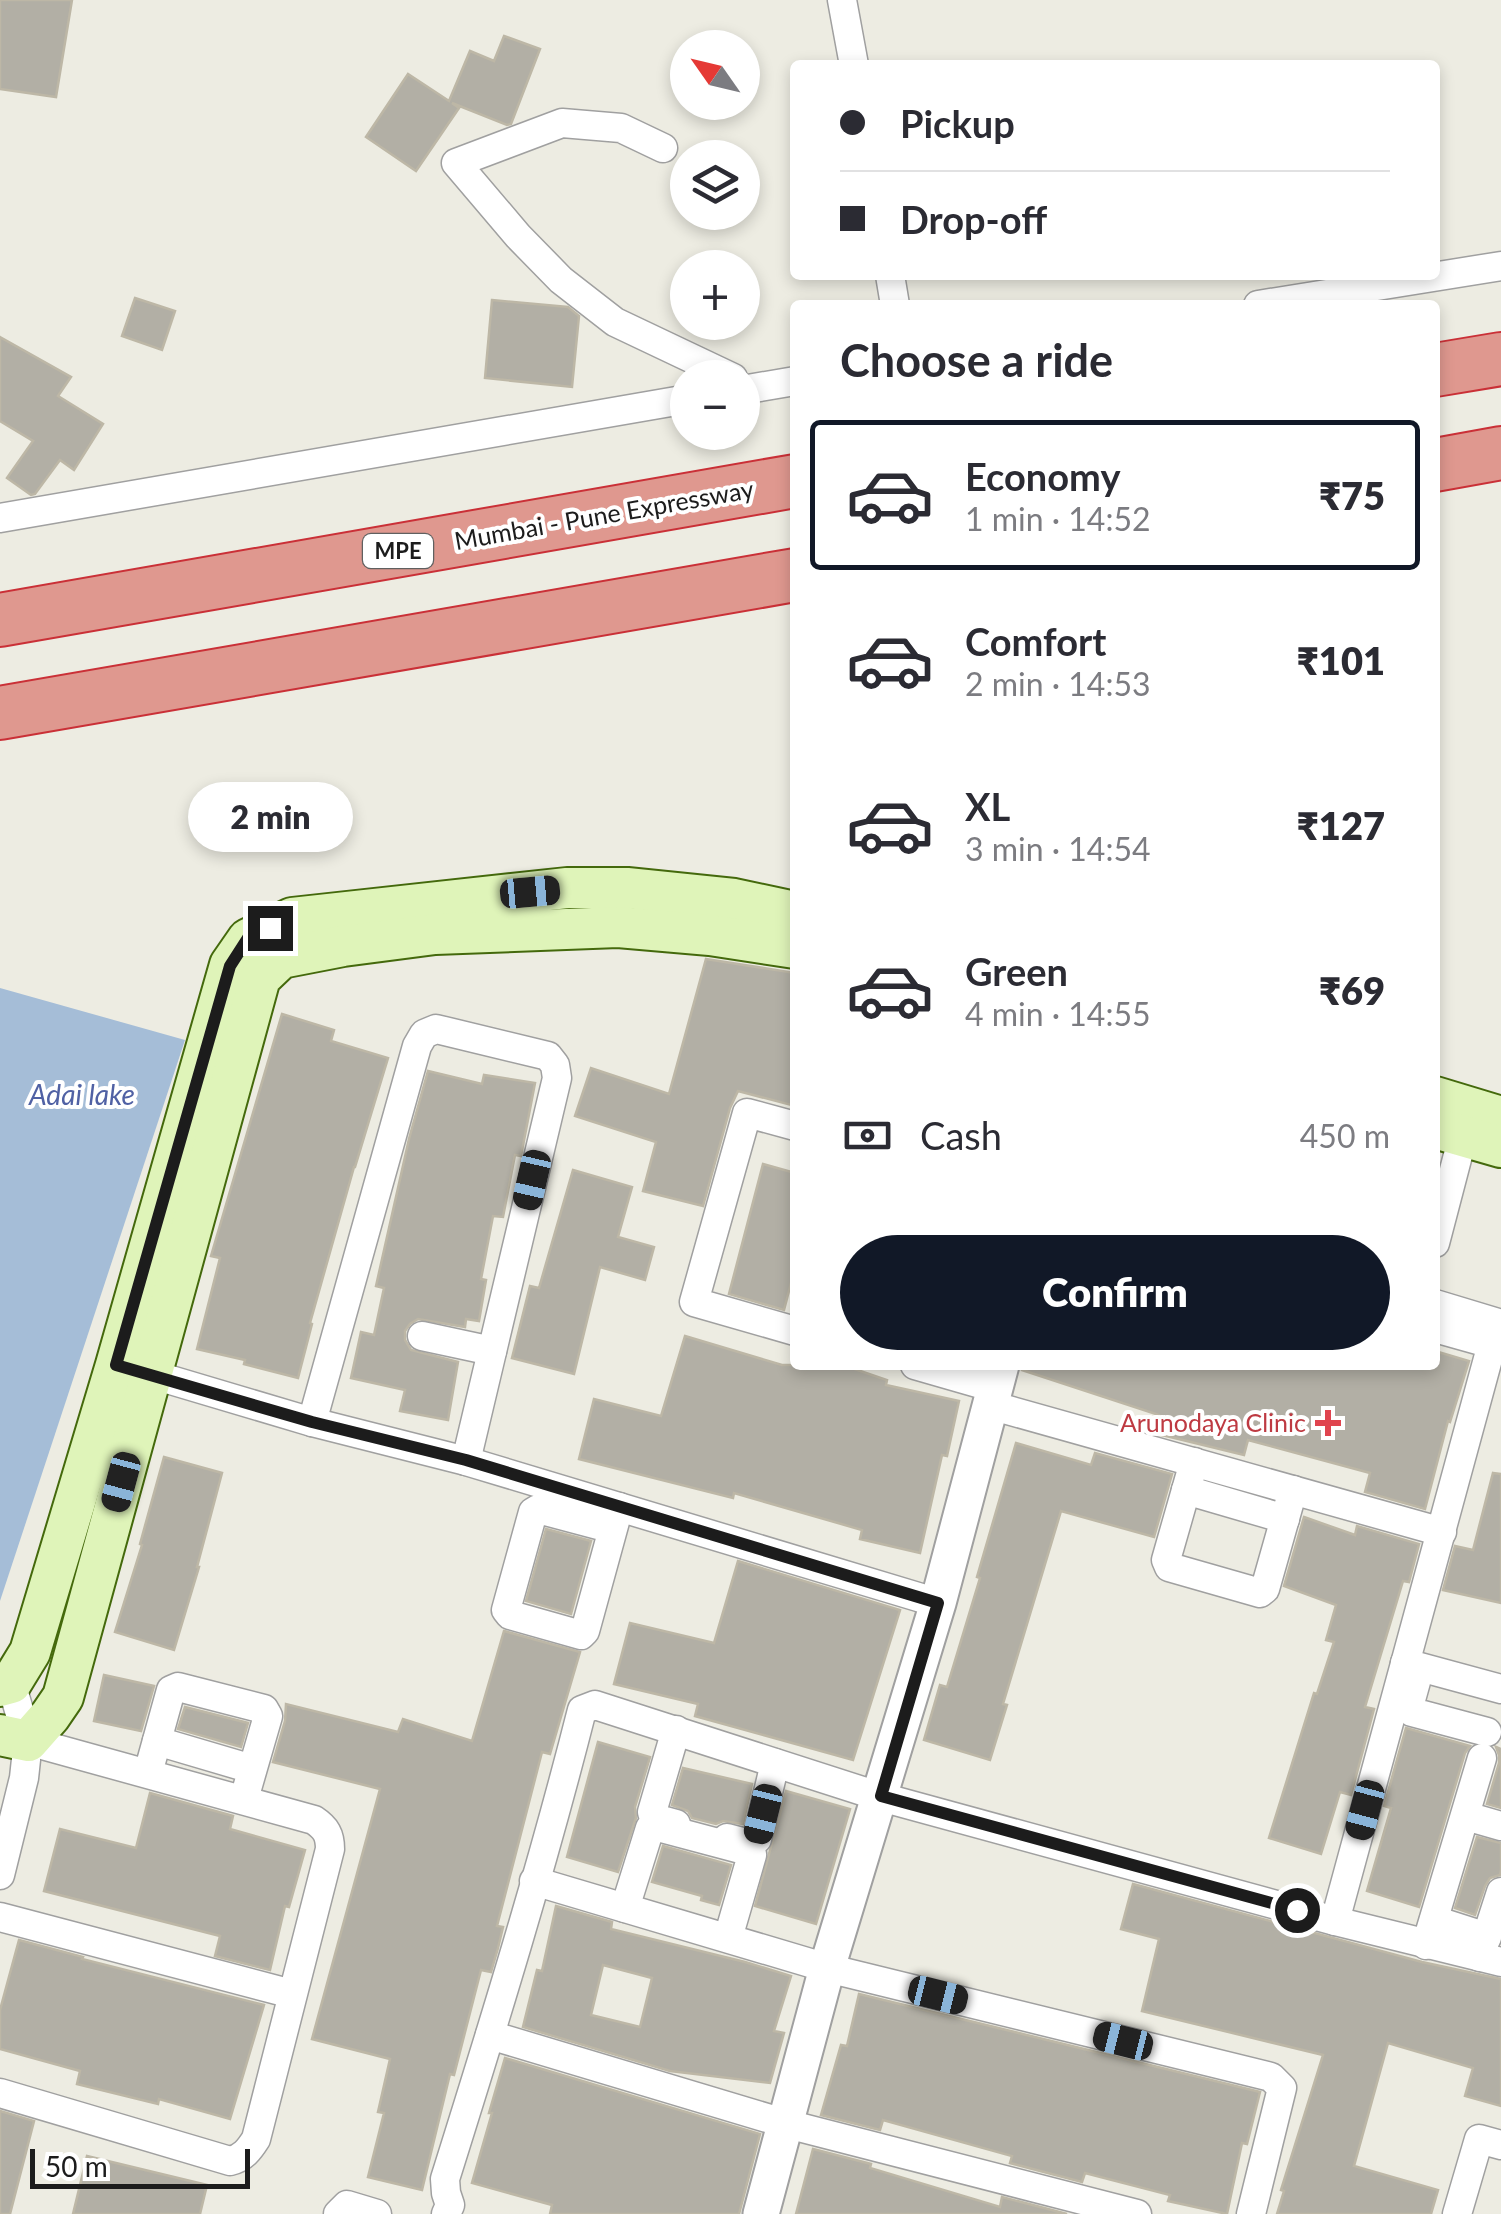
<!DOCTYPE html>
<html lang="en">
<head>
<meta charset="utf-8">
<style>
	body { margin:0; font-family:Lato,sans-serif; background:#f2f2f3; color:#2b2b33; height:100vh; display:flex; flex-direction:column; font-size:38px; white-space:nowrap }
	* { box-sizing:border-box; margin:0 }
	p { font-size:32px; color:#7c7c81 }
	.icon { flex:none; width:55px; height:55px; fill:none; stroke:currentColor; stroke-width:2; stroke-linecap:round; stroke-linejoin:round }
	.map { position:relative; flex:1; overflow:hidden }
	.details { position:absolute; left:790px; top:300px; width:650px; height:1070px; display:flex; flex-direction:column; background:#fff; border-radius:10px; box-shadow:0 5px 15px #0003 }
	.details>* { flex:none }
	.guide { position:absolute; left:790px; top:60px; width:650px; height:220px; border-radius:10px; box-shadow:0 5px 15px #0003; display:grid; align-content:center; height:220px; padding:0 50px; background:#fff }
	.needle { width:65px; rotate:304deg }
	.buttons { position:absolute; left:670px; top:30px; display:grid; gap:20px }
	.buttons a { display:grid; place-items:center; width:90px; height:90px; border-radius:50%; background:#fff; box-shadow:0 5px 15px #0003; font-size:50px }
	.scale { position:absolute; left:30px; bottom:25px; width:220px; box-sizing:border-box; padding-left:10px; border:5px solid #1c1c1c; border-top:0; font-size:28px; line-height:35px; white-space:nowrap; color:#1c1c1c; -webkit-text-stroke:8px #fff; paint-order:stroke }
	.end { position:absolute; width:45px; height:45px; margin:-22px; border:12px solid #1c1c1c; background:#fff; box-shadow:0 0 0 5px #fff }
	.from { border-radius:50% }
	.bubble { position:absolute; height:70px; border-radius:35px; background:#fff; box-shadow:0 5px 15px #0003; font-size:32px; font-weight:800; line-height:70px; text-align:center }
	.car { position:absolute; width:30px; height:60px; margin:-30px -15px; border-radius:12px; box-shadow:0 0 8px 2px #0007; background:linear-gradient(#222 24%,#8ab4d8 0 40%,#222 0 76%,#8ab4d8 0 86%,#222 0) }
	.guide b { display:flex; align-items:center; gap:35px; height:95px; font-size:38px }
	.guide b+b { border-top:2px solid #e1e1e2 }
	.guide i { width:25px; height:25px; background:#2b2b33 }
	ul { padding:0; list-style:none }
	li { display:flex; align-items:center; gap:30px; height:150px; margin:0 20px 15px; padding:0 30px; border:5px solid transparent; border-radius:10px }
	li div { flex:1 }
	li b { display:block; font-size:38px }
	li em { font-style:normal; font-weight:800 }
	li.selected { border-color:#111827 }
	li>.icon { width:90px; height:90px; stroke-width:1.5 }
	h2 { padding:0 50px; font-size:45px; line-height:120px }
	.pay { display:flex; align-items:center; gap:25px; height:110px; padding:0 50px; font-size:38px }
	.pay p { margin-inline-start:auto }
	.action { display:flex; gap:20px; margin-top:auto; padding:20px 50px }
	.action a { flex:1; height:115px; border-radius:60px; background:#111827; color:#fff; font-size:40px; font-weight:800; line-height:115px; text-align:center }
	.map>svg:first-child { display:block }
	.water { fill:#a5bdd7 }
	.building { fill:#b2afa5; stroke:#bdb7a6; stroke-width:2.5; fill-rule:evenodd }
	.lines { fill:none; stroke-linecap:round; stroke-linejoin:round }
	.minor-casing { stroke:#a0a0a0; stroke-width:31 }
	.tertiary-casing { stroke:#a0a0a0; stroke-width:39 }
	.secondary-casing { stroke:#44690c; stroke-width:44 }
	.motorway-casing { stroke:#ca3037; stroke-width:56 }
	.minor { stroke:#fff; stroke-width:28 }
	.tertiary { stroke:#fff; stroke-width:35 }
	.secondary { stroke:#dff4b9; stroke-width:40 }
	.motorway { stroke:#df988f; stroke-width:52 }
	.route { stroke:#1c1c1c; stroke-width:12 }
	.health-dot { fill:#e0444e; stroke:#fff; stroke-width:4 }
	.labels { text-anchor:middle; stroke-width:8; stroke-linejoin:round; paint-order:stroke }
	.shield { fill:#fff; stroke:#606060; stroke-width:2.5 }
	.shield-label { font-size:22px; font-weight:bold; fill:#1c1c1c }
	.street-label { font-size:25px; fill:#1c1c1c; stroke:#fff }
	.health-label { font-size:25px; fill:#be3a42; stroke:#fff; text-anchor:end }
	.water-label { font-size:28px; font-style:italic; fill:#5061a4; stroke:#fff }
</style>
</head>
<body>
<div class="map">
<svg width="1501" height="2214" viewBox="0 0 1501 2214">
	<rect width="100%" height="100%" fill="#edece2"/>
	<path class="water" d="M0,988l185,52 -185,561z"/>
	<g class="building">
		<path d="M0,0h72l-16,97 -56,-8z"/>
		<path d="M504,36l36,13 -29,75 -4,1 -55,-22 7,5 -43,63 -50,-34 42,-63 41,27 21,-50 24,10z"/>
		<path d="M135,298l40,13 -13,39 -40,-14z"/>
		<path d="M492,300l76,7 11,9 -7,71 -87,-9z"/>
		<path d="M0,337l71,40 -13,19 45,28 -29,46 -14,-10 -25,34 -4,1 -24,-17 26,-37 -33,-20z"/>
		<path d="M706,959l89,14v133l-57,-15 -8,17 -27,98 -60,-15 13,-49 -81,-26 16,-48 78,26z"/>
		<path d="M282,1014l52,16 -3,11 57,17 -33,109h-1l-44,156 2,1 -14,54 -54,-14 1,-4 -48,-11 23,-91 -9,-2z"/>
		<path d="M428,1071l54,13 2,-9 51,8 -14,73 -6,-1 -12,62 -10,-1 -12,63 5,1 -7,41 -13,-2 -1,8 -47,-8 -8,5 -5,7v9l6,10 47,12 -10,58 -48,-9 5,-21 -54,-12 10,-46 13,3 10,-47 -8,-2 33,-147z"/>
		<path d="M763,1164l32,9v95l-11,42 -55,-16z"/>
		<path d="M573,1170l59,17 -14,50 36,10 -9,33 -45,-13 -26,107 -62,-16 18,-72 9,2z"/>
		<path d="M685,1336l97,29h61l44,15 -1,5 73,16 -12,55 -5,-1 -22,98 -60,-14 2,-9 -128,-37 -1,5 -154,-39 15,-60 67,17z"/>
		<path d="M1435,1351l34,10 -19,61 -2,-1 -23,88 -60,-17 5,-19 -122,-33 -4,15 -90,-22 5,-18 -137,-45v-5h413z"/>
		<path d="M1016,1443l75,22 4,-12 77,21 -18,63 -93,-26 -58,193 4,1 -17,55 -66,-20 16,-55 7,2 33,-109 -3,-1z"/>
		<path d="M164,1457l58,16 -25,94h2l-25,83 -59,-18 27,-87 -2,-1z"/>
		<path d="M1493,1473l8,1v129l-58,-13 12,-44 18,4z"/>
		<path d="M1304,1517l51,18 2,-9 62,18 -10,38 -6,-1 -38,126 9,2 -23,86 -11,-3 -19,62 -52,-16 45,-145 3,1 17,-52 -8,-2 10,-35 -52,-19z"/>
		<path d="M546,1529l45,12 -20,73 -45,-13z"/>
		<path d="M738,1561l162,49 -47,150 -158,-44 3,-12 -84,-20 16,-61 84,20z"/>
		<path d="M504,1631l76,21 -30,102 -8,-2 -45,174 6,1 -5,21 -7,24 -10,-2 -27,105 -4,-1 -28,116 -54,-13 16,-64 -6,-1 12,-53 -78,-20 68,-250 -107,-27 12,-41 1,-17 112,28 5,-13 69,22z"/>
		<path d="M104,1675l50,11 -13,45 -47,-10z"/>
		<path d="M185,1707l63,16 -7,24 -63,-18z"/>
		<path d="M1406,1728l64,18 -5,7 -46,154 -52,-16 24,-83 -7,-2z"/>
		<path d="M598,1742l52,15 -15,50 1,11 -18,54 -51,-15z"/>
		<path d="M1496,1747l5,2v59l-14,-4 12,-41v-8z"/>
		<path d="M683,1768l69,16 -9,40 -20,-3 -7,3 -24,-6 -4,-7 -16,-6z"/>
		<path d="M786,1791l64,18 -34,115 -61,-18z"/>
		<path d="M150,1793l83,23 -3,13 75,21 -16,57 -4,-1 -15,64 -55,-14 5,-20 -176,-45 16,-62 76,19z"/>
		<path d="M1477,1837l24,6v27l-1,5 -10,3 -5,8 -10,29 -20,-7z"/>
		<path d="M663,1846l68,19 -12,40 -18,-5 1,-4 -50,-14z"/>
		<path d="M1133,1884l289,78 79,17v127l-36,-10 8,-28 -85,-25 -34,123 84,24 -7,24h-154l7,-23 -3,-1 42,-135 -181,-44 17,-72 -38,-10z"/>
		<path d="M556,1906l56,16 -1,7 134,33 46,14 -17,55 10,2 -14,50 -100,-12 -147,-44 14,-57 5,1zM603,1965l49,13 -12,49 -49,-12z"/>
		<path d="M19,1940l64,17 -1,2 182,46 -34,114 -71,-20 -1,5 -81,-20 3,-13 -80,-22v-39z"/>
		<path d="M859,1994l401,98 -13,52 -5,-1 -15,71 -59,-13 2,-6 -85,-22 -3,9 -72,-19 2,-7 -129,-36 -3,10 -59,-15 20,-70 6,1z"/>
		<path d="M505,2058l255,76 -21,80h-189l2,-9 -80,-22 20,-70h-3z"/>
		<path d="M0,2111l34,10 -24,93h-10z"/>
		<path d="M813,2149l58,15 -1,4 130,39 2,-10 65,17h-271z"/>
		<path d="M87,2156l120,29 -7,29h-127z"/>
	</g>
	<g class="lines">
		<g class="minor-casing">
			<g id="minor">
				<path d="M842,0l12,65"/>
				<path d="M663,148l-42,-20 -59,-5 -106,40 62,73 43,44 54,42 118,56"/>
				<path d="M890,275l5,30"/>
				<path d="M1258,305l243,-39"/>
				<path d="M742,390l53,-9"/>
				<path d="M0,518l688,-119"/>
				<path d="M795,1126l-48,-13 -53,189 101,29"/>
				<path d="M1435,1243l28,-107"/>
				<path d="M1435,1304l66,20"/>
				<path d="M422,1336l70,15"/>
				<path d="M915,1365l80,23"/>
				<path d="M137,1370l175,52 154,39 472,142"/>
				<path d="M990,1405l452,127"/>
				<path d="M312,1422l105,-376 7,-12 12,-5 112,27 7,9 2,13 -91,383"/>
				<path d="M1194,1462l-28,98 3,7 91,26 5,-4 28,-99"/>
				<path d="M1186,1490l99,29"/>
				<path d="M613,1529l-75,-20 -5,3 -27,98 4,5 71,20 4,-4 34,-124"/>
				<path d="M1405,1663l96,26"/>
				<path d="M1417,1678l-8,29 3,5 75,20"/>
				<path d="M157,1741l95,28"/>
				<path d="M148,1773l23,-83 7,-3 86,22 4,7 -24,83"/>
				<path d="M1466,1816l35,10"/>
				<path d="M676,1824l-22,-6 -2,-6 24,-82"/>
				<path d="M727,1838l23,6 7,-5 18,-76"/>
				<path d="M0,1875l24,-97 4,-37 -17,-58"/>
				<path d="M534,1881l293,87 444,109 11,11 -31,126"/>
				<path d="M625,1908l25,-80 4,-2 94,25 4,4 -24,83"/>
				<path d="M0,1917l292,77"/>
				<path d="M1434,1920l53,17"/>
				<path d="M1335,1921l157,-577 -57,-16"/>
				<path d="M1426,1945l56,-187"/>
				<path d="M1480,1957l21,-65"/>
				<path d="M490,2035l297,89 350,90"/>
				<path d="M0,2093l230,68c13,-3 19,-11 26,-22l74,-290c0,-14 -4,-21 -16,-29l-286,-79"/>
				<path d="M338,2214l9,-9 30,9"/>
				<path d="M446,2214l4,-9 -4,-12 -1,-14c49,-156 97,-311 137,-469l13,-5 286,92 454,124 166,41"/>
				<path d="M1457,2214l22,-75 22,6"/>
			</g>
		</g>
		<g class="tertiary-casing">
			<path id="tertiary" d="M761,2214l66,-246 111,-365 63,-238"/>
		</g>
		<g class="secondary-casing">
			<g id="secondary">
				<path d="M1435,1097l66,20"/>
				<path d="M1435,1128l66,19"/>
				<path d="M0,1686l11,-3 19,-31 86,-287 114,-400 18,-26 44,-21 275,-30h60l107,11 61,13"/>
				<path d="M0,1735l28,6 22,-25 13,-19 197,-719 21,-20 62,-12 92,-12 183,-7 92,8 85,13"/>
			</g>
		</g>
		<g class="motorway-casing">
			<g id="motorway">
				<path d="M1435,370l66,-11"/>
				<path d="M1435,465l66,-12"/>
				<path d="M0,620l795,-139"/>
				<path d="M0,713l795,-138"/>
			</g>
		</g>
		<use href="#minor" class="minor"/>
		<use href="#tertiary" class="tertiary"/>
		<use href="#secondary" class="secondary"/>
		<use href="#motorway" class="motorway"/>
	</g>
	<g class="lines">
		<path class="route" d="M270,928l-22,10 -18,28 -114,399 196,57 154,38 472,143 -57,193 416,114"/>
	</g>
	<path class="health-dot" d="M1323 1408h10v10h10v10h-10v10h-10v-10h-10v-10h10z"/>
	<g class="labels">
		<rect class="shield" x="363" y="534" width="70" height="34" rx="8"/>
		<g class="shield-label">
			<text x="398" y="559">MPE</text>
		</g>
		<g class="street-label">
			<text transform="translate(604 515) rotate(-10)" y="9">Mumbai - Pune Expressway</text>
		</g>
		<g class="health-label">
			<text x="1306" y="1432">Arunodaya Clinic</text>
		</g>
		<g class="water-label">
			<text x="82" y="1105">Adai lake</text>
		</g>
	</g>
</svg>
<div class="buttons">
<a><svg class="needle" viewBox="-14 -14 28 28"><path d="M0-13l5 13h-10z" fill="#e53935"/><path d="M0 13l5-13h-10z" fill="#7c7c81"/></svg></a>
<a><svg class="icon" aria-label="layers" viewBox="0 0 24 24"><path d="M12 4l9 5-9 5-9-5zM3 14l9 5 9-5"/></svg></a>
<a>+</a>
<a>−</a>
</div>
<div class="scale">50 m</div>
<i class="end from" style="left:1297px;top:1910px"></i>
<i class="end" style="left:270px;top:928px"></i>
<div class="bubble" style="left:188px;top:782px;width:165px">2 min</div>
<i class="car" style="left:530px;top:892px;rotate:85deg"></i>
<i class="car" style="left:532px;top:1180px;rotate:193deg"></i>
<i class="car" style="left:121px;top:1482px;rotate:195deg"></i>
<i class="car" style="left:1365px;top:1810px;rotate:195deg"></i>
<i class="car" style="left:763px;top:1814px;rotate:194deg"></i>
<i class="car" style="left:938px;top:1995px;rotate:104deg"></i>
<i class="car" style="left:1123px;top:2041px;rotate:284deg"></i>
<div class="guide">
<b><i class="from"></i>Pickup</b>
<b><i></i>Drop-off</b>
</div>
<section class="details">
<h2>Choose a ride</h2>
<ul>
<li class="selected"><svg class="icon" aria-label="car" viewBox="0 0 24 24"><path d="M5 17H2v-5l4-1 3-4h7l3 4 3 1v5h-3M9 17h6M6 11h13"/><circle cx="7" cy="17" r="2"/><circle cx="17" cy="17" r="2"/></svg><div><b>Economy</b><p>1 min · 14:52</p></div><em>₹75</em></li>
<li><svg class="icon" aria-label="car" viewBox="0 0 24 24"><path d="M5 17H2v-5l4-1 3-4h7l3 4 3 1v5h-3M9 17h6M6 11h13"/><circle cx="7" cy="17" r="2"/><circle cx="17" cy="17" r="2"/></svg><div><b>Comfort</b><p>2 min · 14:53</p></div><em>₹101</em></li>
<li><svg class="icon" aria-label="car" viewBox="0 0 24 24"><path d="M5 17H2v-5l4-1 3-4h7l3 4 3 1v5h-3M9 17h6M6 11h13"/><circle cx="7" cy="17" r="2"/><circle cx="17" cy="17" r="2"/></svg><div><b>XL</b><p>3 min · 14:54</p></div><em>₹127</em></li>
<li><svg class="icon" aria-label="car" viewBox="0 0 24 24"><path d="M5 17H2v-5l4-1 3-4h7l3 4 3 1v5h-3M9 17h6M6 11h13"/><circle cx="7" cy="17" r="2"/><circle cx="17" cy="17" r="2"/></svg><div><b>Green</b><p>4 min · 14:55</p></div><em>₹69</em></li>
</ul>
<div class="pay"><svg class="icon" aria-label="cash" viewBox="0 0 24 24"><path d="M3 7h18v10H3z"/><circle cx="12" cy="12" r="2"/></svg>Cash<p>450 m</p></div>
<div class="action"><a>Confirm</a></div>
</section>
</div>
</body>
</html>
